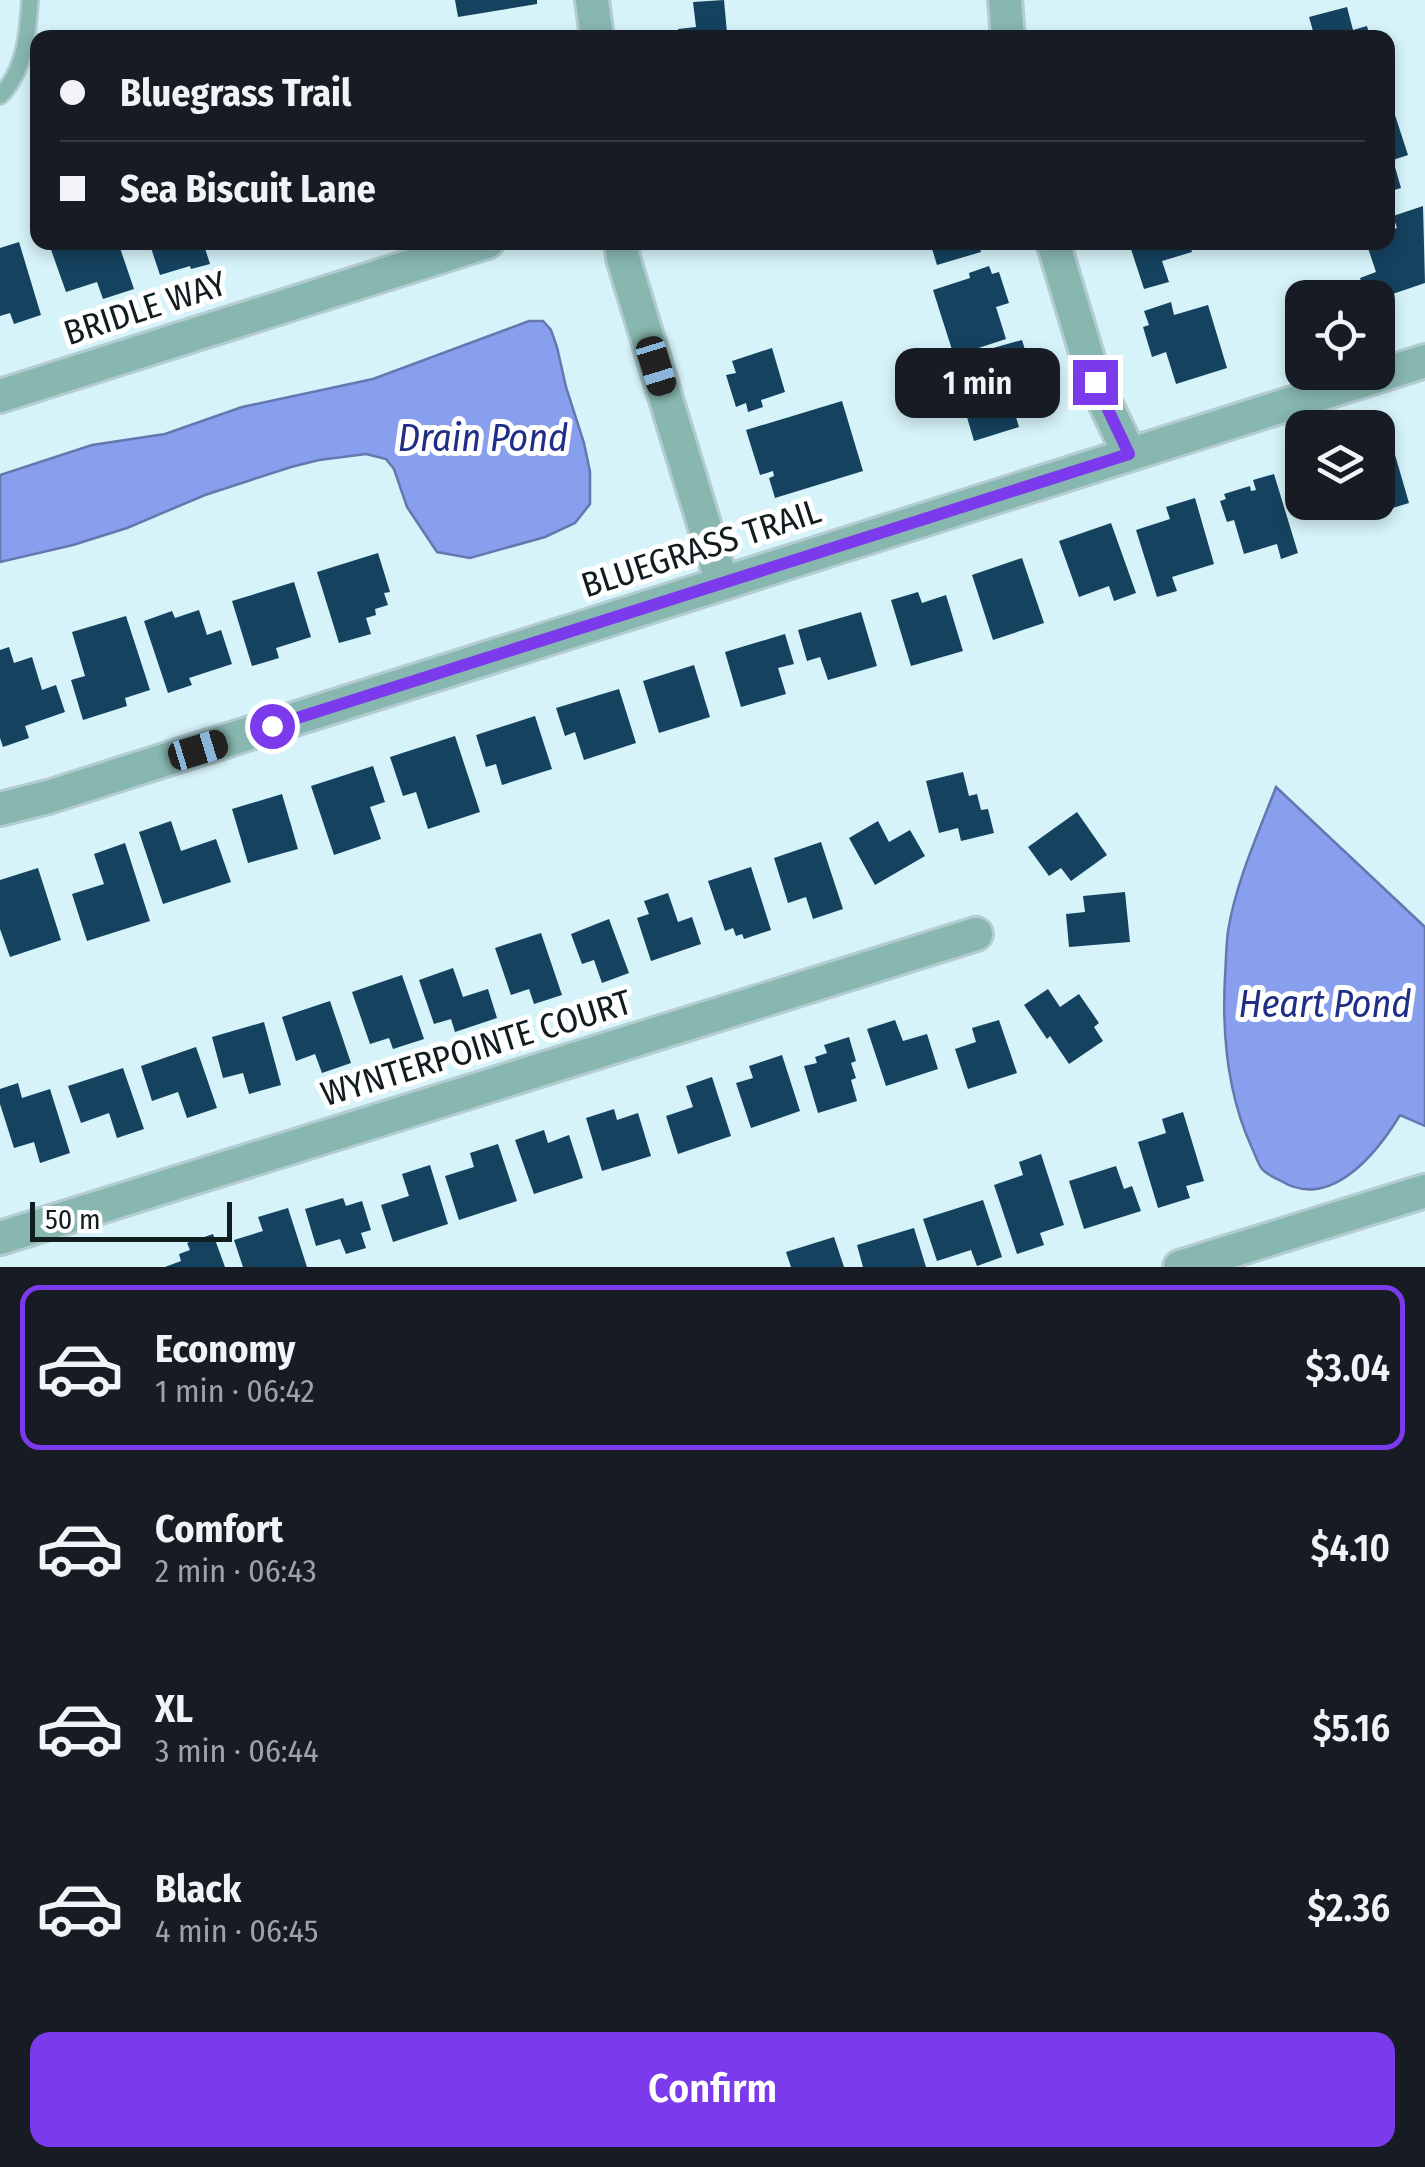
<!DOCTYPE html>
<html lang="en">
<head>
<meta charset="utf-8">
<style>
	body { margin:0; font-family:"Fira Sans Condensed",sans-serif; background:#242831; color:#f1f3f6; height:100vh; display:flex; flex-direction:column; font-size:38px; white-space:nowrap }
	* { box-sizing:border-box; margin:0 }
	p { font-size:32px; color:#9ea1a6 }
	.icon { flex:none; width:55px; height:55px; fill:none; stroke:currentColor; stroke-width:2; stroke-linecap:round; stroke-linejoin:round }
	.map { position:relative; height:1267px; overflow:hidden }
	.side { display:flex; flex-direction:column; background:#171b24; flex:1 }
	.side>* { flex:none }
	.banner { position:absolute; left:30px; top:30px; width:1365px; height:220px; border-radius:20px; box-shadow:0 5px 15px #0003; display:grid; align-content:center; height:220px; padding:0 30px; background:#171b24 }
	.fabs { position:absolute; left:1285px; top:280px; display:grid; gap:20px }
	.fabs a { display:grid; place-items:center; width:110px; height:110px; border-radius:20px; background:#171b24; box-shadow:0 5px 15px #0003; font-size:50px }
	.scale { position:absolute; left:30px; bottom:25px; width:202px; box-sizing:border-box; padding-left:10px; border:5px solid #121d20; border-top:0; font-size:28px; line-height:35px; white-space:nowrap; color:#121d20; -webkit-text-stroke:8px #fff; paint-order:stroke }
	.end { position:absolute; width:45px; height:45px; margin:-22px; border:12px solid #7c3aed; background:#fff; box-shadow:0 0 0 5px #fff }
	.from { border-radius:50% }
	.bubble { position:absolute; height:70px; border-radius:20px; background:#171b24; box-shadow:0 5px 15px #0003; font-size:32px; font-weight:600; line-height:70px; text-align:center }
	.car { position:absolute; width:30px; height:60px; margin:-30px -15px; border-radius:12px; box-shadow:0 0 8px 2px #0007; background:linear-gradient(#222 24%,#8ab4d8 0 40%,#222 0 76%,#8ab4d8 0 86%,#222 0) }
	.banner b { display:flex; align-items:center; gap:35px; height:95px; font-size:38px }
	.banner b+b { border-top:2px solid #363941 }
	.banner i { width:25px; height:25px; background:#f1f3f6 }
	ul { padding:18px 0 0; list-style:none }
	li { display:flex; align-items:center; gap:30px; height:165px; margin:0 20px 15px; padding:0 10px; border:5px solid transparent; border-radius:20px }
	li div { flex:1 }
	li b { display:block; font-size:38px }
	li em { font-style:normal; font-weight:600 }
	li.active { border-color:#7c3aed }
	li>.icon { width:90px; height:90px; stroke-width:1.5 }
	.action { display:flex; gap:20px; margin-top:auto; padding:20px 30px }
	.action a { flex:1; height:115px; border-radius:20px; background:#7c3aed; color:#fff; font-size:40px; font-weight:600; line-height:115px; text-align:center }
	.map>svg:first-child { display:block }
	.water { fill:#879fec; stroke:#6478af; stroke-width:2.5 }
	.building { fill:#15425f }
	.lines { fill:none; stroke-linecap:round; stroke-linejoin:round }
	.lane-casing { stroke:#b2ccd2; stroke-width:20 }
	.street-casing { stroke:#b2ccd2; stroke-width:38 }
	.lane { stroke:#87b7af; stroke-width:15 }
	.street { stroke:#87b7af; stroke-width:32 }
	.route { stroke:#7c3aed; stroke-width:12 }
	.labels { text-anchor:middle; stroke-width:10; stroke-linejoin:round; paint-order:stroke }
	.street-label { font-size:35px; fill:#121d20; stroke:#fff }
	.water-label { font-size:38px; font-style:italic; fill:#202e85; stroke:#fff }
</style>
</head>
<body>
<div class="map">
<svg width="1425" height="1267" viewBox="0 0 1425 1267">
	<rect width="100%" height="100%" fill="#d5f3f9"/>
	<g class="water">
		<path d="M529,321h14l8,9 6,17 9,40 18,56 6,29v32l-15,19 -30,14 -75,21 -33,-6 -30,-45 -13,-38 -8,-10 -20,-5 -47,6 -28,7 -86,28 -78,33 -54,17 -73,17v-87l92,-30 73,-11 77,-27 131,-28z"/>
		<path d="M1276,787l149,140v199l-25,-11c-23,38 -69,96 -119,66 -6,-3 -15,-7 -19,-12 -4,-5 -7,-15 -10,-21 -24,-52 -30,-114 -27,-171 1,-15 1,-31 3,-46 8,-49 30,-97 48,-144z"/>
	</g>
	<g class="building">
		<path d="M455,0h82v4l-79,13z"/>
		<path d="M724,0l3,33 14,-1 1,6h-63l-1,-9 18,-2 -3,-25z"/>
		<path d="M1347,7l6,23 14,-4 3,12h-55l-6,-21z"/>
		<path d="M1393,109l15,46 -15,5 8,28 -13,4v-81z"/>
		<path d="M1423,206l2,77 -47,16 -11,-1 -7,-20 16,-6 -10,-30h22v-11l9,-3 -4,-12z"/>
		<path d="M19,242l22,73 -27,9 -4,-11 -10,3v-68z"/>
		<path d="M54,242h64l16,47 -31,10 -6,-17 -31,10 -17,-48z"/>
		<path d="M149,242h54l7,22 -19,5 -1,-3 -30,9z"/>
		<path d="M930,242h48l3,10 -44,13z"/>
		<path d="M1136,242h53l3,10 -30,9 7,21 -25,7 -14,-43 7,-2z"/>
		<path d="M989,266l3,8 7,-2 10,31 -13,4 10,32 -52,17 -21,-66 37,-12 -1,-5z"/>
		<path d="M1171,302l3,13 34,-10 19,63 -51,16 -10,-32 -14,5 -9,-30 6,-2 -5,-14z"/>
		<path d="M1022,340l12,39 -27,8 12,40 -45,14 -20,-68 43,-13 -4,-12z"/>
		<path d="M772,348l13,44 -24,8 2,7 -15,5 -2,-9 -10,4 -10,-32 10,-2 -4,-12z"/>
		<path d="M842,401l21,70 -88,27 -6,-20 5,-2 -1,-5 -13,4 -14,-45z"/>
		<path d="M1391,441l18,62 -36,11 -3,-9 -30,9 -3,-12h41v-57z"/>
		<path d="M1274,474l24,79 -17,6 -4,-15 -33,10 -10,-34 -7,2 -7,-21 6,-2 -2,-5 26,-8 1,5 5,-1 -3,-10z"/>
		<path d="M1195,498l19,66 -42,13 5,14 -20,6 -21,-67 34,-11 -4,-12z"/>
		<path d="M1111,523l25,70 -22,8 -5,-15 -30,11 -20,-56z"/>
		<path d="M378,553l12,39 -6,1 4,12 -13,4 1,6 -10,3 5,16 -32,9 -22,-71z"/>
		<path d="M1022,558l22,65 -51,17 -21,-65z"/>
		<path d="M294,582l17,55 -35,11 3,10 -27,8 -20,-65z"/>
		<path d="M918,592l4,11 24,-8 17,56 -52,15 -20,-66z"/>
		<path d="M199,610l8,25 14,-5 11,34 -43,14 3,7 -24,8 -24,-72 28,-10 3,7z"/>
		<path d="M861,612l16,54 -49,14 -8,-23 -13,4 -9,-31z"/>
		<path d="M126,616l24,74 -25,8 2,8 -44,14 -12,-40 14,-4 -13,-44z"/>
		<path d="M785,634l9,30 -16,4 8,26 -45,13 -16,-55z"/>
		<path d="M9,647l5,16 18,-6 10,33 14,-5 9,27 -40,14 4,12 -26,9 -3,-9v-88z"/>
		<path d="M694,665l16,52 -51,16 -16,-52z"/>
		<path d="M619,689l17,54 -52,17 -9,-28 -10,4 -9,-28z"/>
		<path d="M535,716l17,53 -50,16 -6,-21 -10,3 -10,-32z"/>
		<path d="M455,736l25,76 -52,17 -12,-37 -13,4 -13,-39z"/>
		<path d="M373,766l12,36 -15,5 11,32 -47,16 -23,-69z"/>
		<path d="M963,772l6,24 8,-2 4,16 7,-1 6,24 -33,8 -3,-13 -19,5 -13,-52z"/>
		<path d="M282,794l16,55 -50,14 -16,-54z"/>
		<path d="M1077,812l30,43 -36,26 -10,-13 -12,8 -21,-29z"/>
		<path d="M171,821l10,30 35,-12 15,43 -68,22 -24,-72z"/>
		<path d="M878,821l11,21 21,-12 15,26 -50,29 -26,-47z"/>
		<path d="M821,842l22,67 -30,10 -7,-22 -18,6 -14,-45z"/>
		<path d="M125,843l25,78 -63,20 -15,-47 32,-10 -10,-30z"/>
		<path d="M751,867l20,63 -27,9 -2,-5 -6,2 -3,-8 -8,3 -17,-50z"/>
		<path d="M38,868l23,72 -51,17 -10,-28v-49z"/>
		<path d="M1125,892l5,50 -61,5 -3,-33 19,-2 -2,-16z"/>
		<path d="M668,893l10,29 14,-5 9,27 -50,17 -14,-43 12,-4 -5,-13z"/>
		<path d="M609,919l20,54 -27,10 -8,-23 -12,4 -11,-30z"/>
		<path d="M541,933l21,62 -28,9 -5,-15 -18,6 -16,-47z"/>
		<path d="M453,968l10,29 25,-8 9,29 -42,14 -4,-13 -17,5 -15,-44z"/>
		<path d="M402,975l22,64 -31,10 -4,-11 -19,6 -18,-52z"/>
		<path d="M1048,989l12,18 19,-13 20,29 -5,4 9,14 -34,23 -19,-28 -3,3 -23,-34z"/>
		<path d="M330,1001l21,62 -29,10 -7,-19 -19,7 -14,-44z"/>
		<path d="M895,1020l8,21 24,-7 11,35 -52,17 -19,-57z"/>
		<path d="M999,1020l18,53 -49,16 -13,-40 21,-7 -4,-14z"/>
		<path d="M264,1022l17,63 -32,9 -6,-21 -20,5 -11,-41z"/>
		<path d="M849,1037l7,24 -5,2 5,15 -5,2 6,21 -39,12 -14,-47 13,-3 -2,-6 12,-4 -3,-8z"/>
		<path d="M196,1047l21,61 -30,10 -9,-26 -26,9 -11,-35z"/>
		<path d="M782,1055l18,56 -49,17 -15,-45 17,-5 -4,-12z"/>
		<path d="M123,1068l21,61 -27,9 -8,-25 -28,10 -13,-37z"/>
		<path d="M712,1077l19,59 -53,18 -12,-38 27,-9 -7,-21z"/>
		<path d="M18,1083l4,15 28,-9 20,64 -30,10 -6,-21 -20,6 -14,-44v-15z"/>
		<path d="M614,1109l3,11 21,-7 13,43 -49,15 -16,-53z"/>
		<path d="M1183,1112l21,69 -18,5 4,12 -32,10 -20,-66 28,-9 -4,-14z"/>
		<path d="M544,1130l4,13 21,-8 14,43 -49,16 -19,-54z"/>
		<path d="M498,1144l19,57 -58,19 -14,-44 29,-9 -4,-14z"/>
		<path d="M1041,1154l23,71 -24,8 4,12 -27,9 -23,-69 29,-10 -4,-13z"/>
		<path d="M430,1165l18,59 -55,18 -12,-37 28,-9 -7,-22z"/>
		<path d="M1116,1166l8,23 8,-3 9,25 -57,18 -15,-48z"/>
		<path d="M343,1198l3,8 16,-5 9,29 -10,3 5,15 -20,6 -6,-15 -24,7 -11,-37z"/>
		<path d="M983,1200l19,57 -25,9 -6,-16 -34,11 -14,-42z"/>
		<path d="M288,1208l19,59h-64l-9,-27 29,-9 -5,-14z"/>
		<path d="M914,1228l12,39h-63l-6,-22z"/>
		<path d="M213,1234l12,33h-60l16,-6 -2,-7 11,-4 -3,-7z"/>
		<path d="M834,1237l10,30h-53l-5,-15z"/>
	</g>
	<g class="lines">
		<g class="lane-casing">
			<path id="lane" d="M0,96c25,-25 28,-63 30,-96"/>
		</g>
		<g class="street-casing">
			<g id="street">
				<path d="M592,0l5,38"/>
				<path d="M1005,0l3,38"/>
				<path d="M621,242l2,16 99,325"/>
				<path d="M1053,242l42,140 34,71"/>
				<path d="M0,396l487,-154"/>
				<path d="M0,809l48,-12 1377,-436"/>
				<path d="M0,1238l976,-304"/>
				<path d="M1180,1267l245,-76"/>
			</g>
		</g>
		<use href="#lane" class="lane"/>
		<use href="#street" class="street"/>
	</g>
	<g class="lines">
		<path class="route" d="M272,726l857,-272 -34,-72"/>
	</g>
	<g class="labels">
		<g class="street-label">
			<text transform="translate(145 308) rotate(-18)" y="12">BRIDLE WAY</text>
			<text transform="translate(701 548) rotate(-18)" y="12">BLUEGRASS TRAIL</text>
			<text transform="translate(476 1048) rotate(-17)" y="12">WYNTERPOINTE COURT</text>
		</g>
		<g class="water-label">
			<text x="483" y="451">Drain Pond</text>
			<text x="1325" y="1017">Heart Pond</text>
		</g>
	</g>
</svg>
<div class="fabs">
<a><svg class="icon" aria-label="locate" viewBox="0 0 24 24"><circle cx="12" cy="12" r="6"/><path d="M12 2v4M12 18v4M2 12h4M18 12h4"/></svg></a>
<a><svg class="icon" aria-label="layers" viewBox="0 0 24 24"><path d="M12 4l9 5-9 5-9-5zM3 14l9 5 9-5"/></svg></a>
</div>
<div class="scale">50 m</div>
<i class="end from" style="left:272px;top:726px"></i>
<i class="end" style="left:1095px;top:382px"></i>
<div class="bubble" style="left:895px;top:348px;width:165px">1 min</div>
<i class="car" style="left:656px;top:366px;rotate:163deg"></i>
<i class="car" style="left:198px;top:750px;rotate:73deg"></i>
<div class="banner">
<b><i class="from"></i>Bluegrass Trail</b>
<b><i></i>Sea Biscuit Lane</b>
</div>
</div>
<section class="side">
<ul>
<li class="active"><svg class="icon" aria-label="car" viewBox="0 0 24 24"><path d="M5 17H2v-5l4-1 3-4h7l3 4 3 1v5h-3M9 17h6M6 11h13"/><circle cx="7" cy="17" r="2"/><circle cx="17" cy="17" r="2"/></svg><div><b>Economy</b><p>1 min · 06:42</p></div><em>$3.04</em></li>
<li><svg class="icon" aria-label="car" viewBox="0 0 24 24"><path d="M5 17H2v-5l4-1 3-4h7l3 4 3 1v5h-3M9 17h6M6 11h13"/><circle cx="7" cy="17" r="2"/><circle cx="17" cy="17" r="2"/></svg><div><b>Comfort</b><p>2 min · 06:43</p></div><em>$4.10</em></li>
<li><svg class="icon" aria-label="car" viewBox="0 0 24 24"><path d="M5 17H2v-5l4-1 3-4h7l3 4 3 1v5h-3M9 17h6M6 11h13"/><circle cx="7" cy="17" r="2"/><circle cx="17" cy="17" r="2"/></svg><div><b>XL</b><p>3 min · 06:44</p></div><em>$5.16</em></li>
<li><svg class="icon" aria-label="car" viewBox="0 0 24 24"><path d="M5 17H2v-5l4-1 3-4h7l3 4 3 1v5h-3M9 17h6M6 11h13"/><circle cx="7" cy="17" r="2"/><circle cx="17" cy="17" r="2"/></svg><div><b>Black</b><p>4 min · 06:45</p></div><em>$2.36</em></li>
</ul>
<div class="action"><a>Confirm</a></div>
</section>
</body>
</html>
